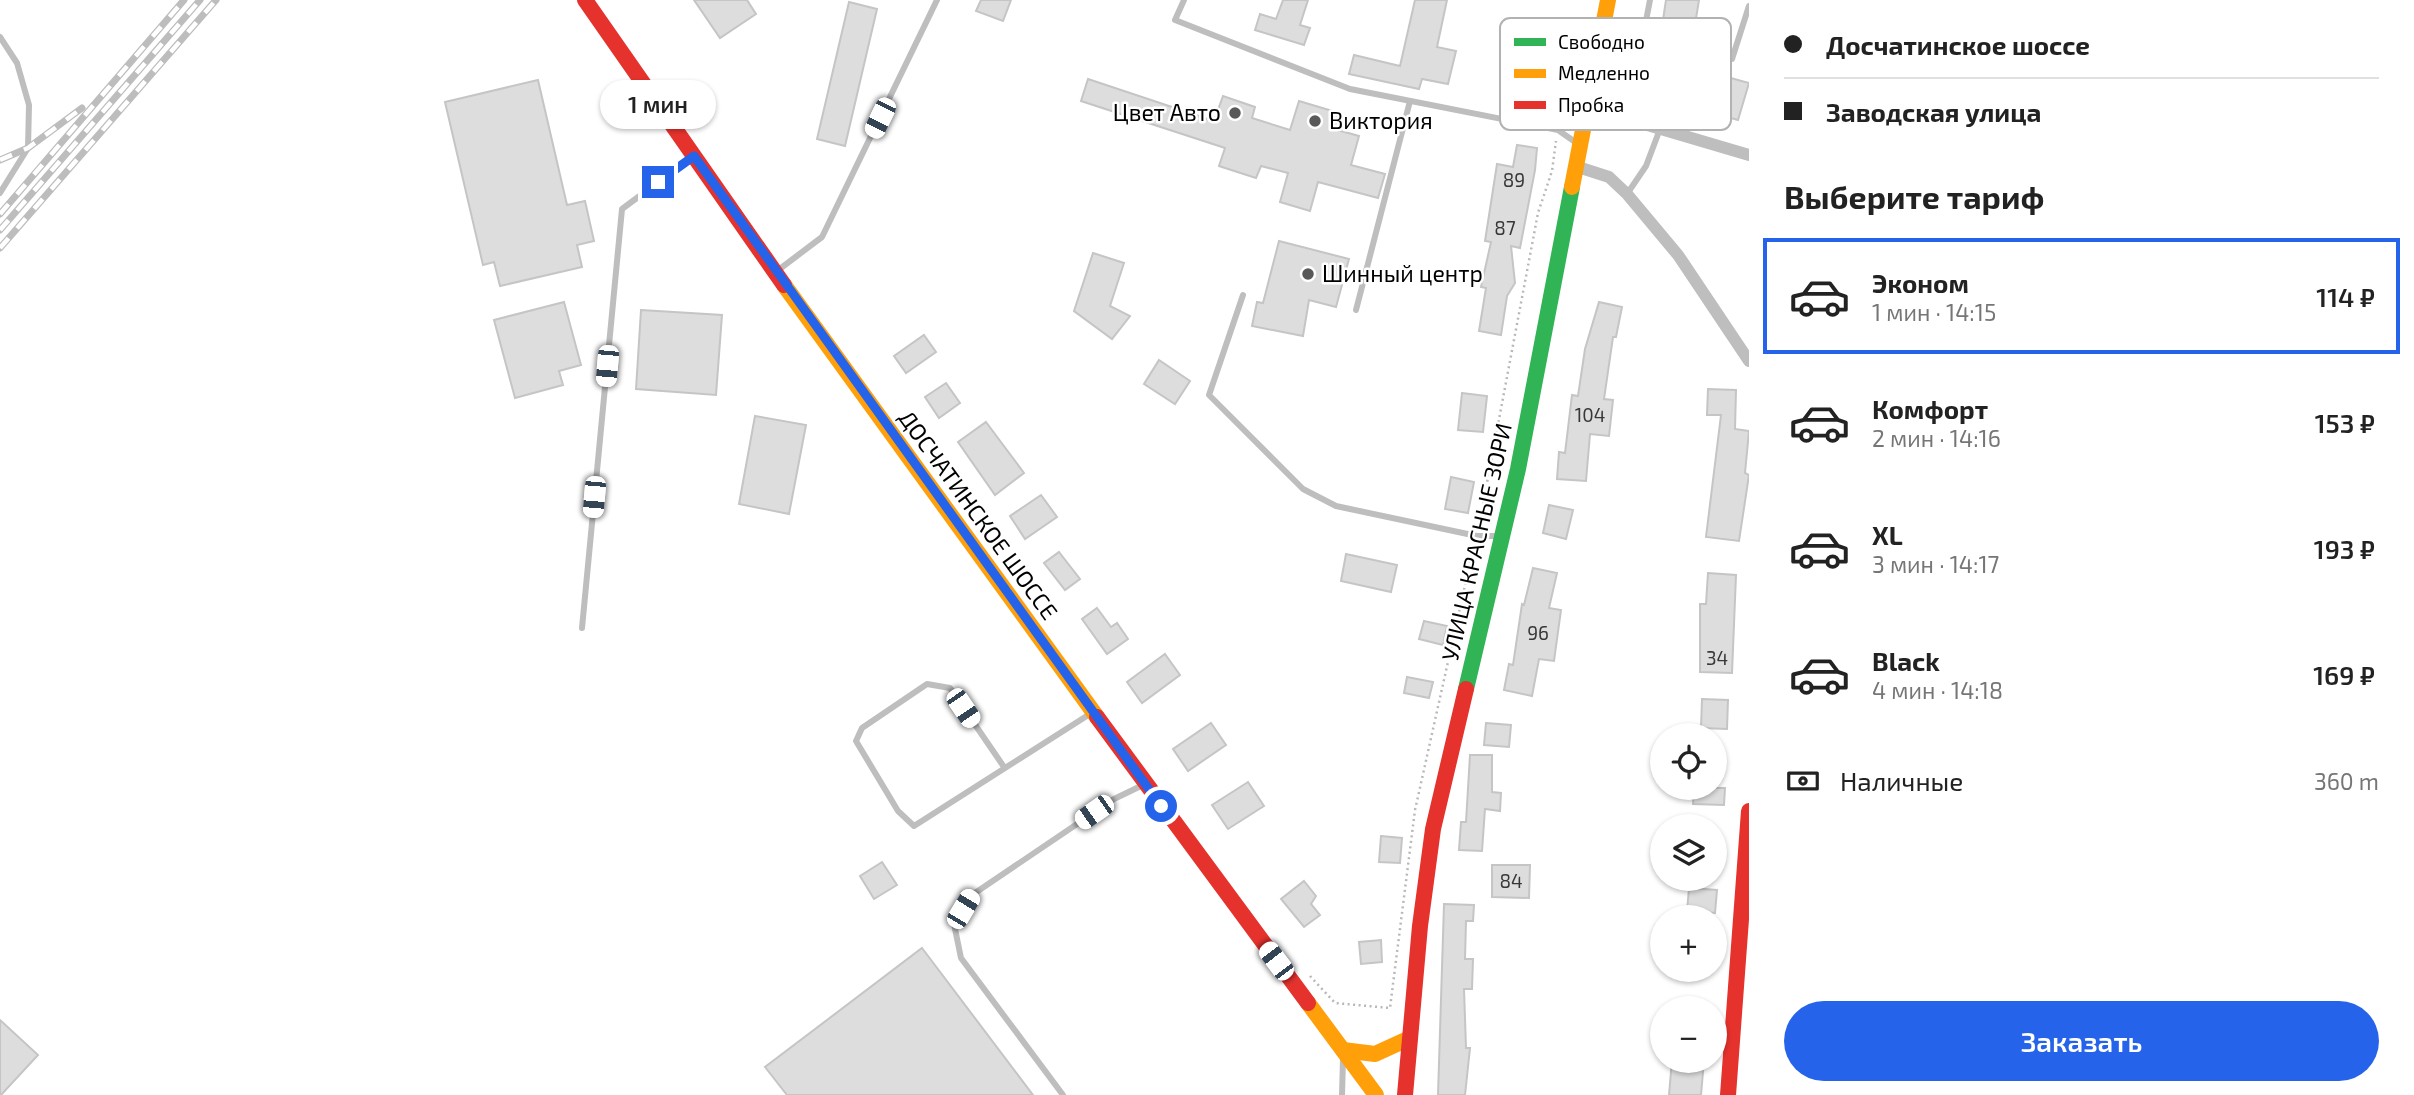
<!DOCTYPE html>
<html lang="ru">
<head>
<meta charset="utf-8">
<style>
	body { margin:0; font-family:"Exo 2",sans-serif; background:#f6f6f6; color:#222; height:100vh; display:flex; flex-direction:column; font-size:26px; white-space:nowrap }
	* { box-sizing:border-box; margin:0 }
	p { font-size:23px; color:#767676 }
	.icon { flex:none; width:38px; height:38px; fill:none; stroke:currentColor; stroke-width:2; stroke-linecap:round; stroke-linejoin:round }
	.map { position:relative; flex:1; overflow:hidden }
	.side { display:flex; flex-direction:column; background:#fff; width:665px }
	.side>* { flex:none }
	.top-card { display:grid; align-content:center; height:154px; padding:0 35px; background:#fff }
	.tools { position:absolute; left:1650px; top:723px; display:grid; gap:14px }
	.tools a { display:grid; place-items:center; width:77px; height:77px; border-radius:50%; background:#fff; box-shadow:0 2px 5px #0004; font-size:35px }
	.end { position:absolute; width:32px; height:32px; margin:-16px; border:9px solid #2563eb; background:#fff; box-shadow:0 0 0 4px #fff }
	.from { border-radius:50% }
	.bubble { position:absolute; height:49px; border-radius:24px; background:#fff; box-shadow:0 2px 5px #0004; font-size:23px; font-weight:600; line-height:49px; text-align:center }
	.car { position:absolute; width:21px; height:42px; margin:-21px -10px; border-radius:9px; box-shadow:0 0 5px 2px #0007; background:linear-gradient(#fff 24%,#345 0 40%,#fff 0 76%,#345 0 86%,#fff 0) }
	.top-card b { display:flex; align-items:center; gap:24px; height:66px; font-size:26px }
	.top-card b+b { border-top:2px solid #e0e0e0 }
	.top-card i { width:18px; height:18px; background:#222 }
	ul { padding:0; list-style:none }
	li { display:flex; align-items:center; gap:21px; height:116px; margin:0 14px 10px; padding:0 21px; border:4px solid transparent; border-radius:0px }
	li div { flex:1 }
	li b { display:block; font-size:26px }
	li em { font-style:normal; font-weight:600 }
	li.active { border-color:#2563eb }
	li>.icon { width:63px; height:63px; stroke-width:1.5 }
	h2 { padding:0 35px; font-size:32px; line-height:84px }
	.pay { display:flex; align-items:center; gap:18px; height:77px; padding:0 35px; font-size:26px }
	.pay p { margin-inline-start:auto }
	.primary-button { display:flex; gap:14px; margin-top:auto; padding:14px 35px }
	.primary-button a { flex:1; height:80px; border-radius:42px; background:#2563eb; color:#fff; font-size:28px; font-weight:600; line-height:80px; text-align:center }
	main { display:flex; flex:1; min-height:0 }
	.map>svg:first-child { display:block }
	.building { fill:#ddd; stroke:#c5c5c5; stroke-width:2 }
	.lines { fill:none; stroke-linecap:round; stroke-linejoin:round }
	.path { stroke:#b8b8b8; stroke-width:2.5; stroke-dasharray:2 3.5; stroke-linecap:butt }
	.lane { stroke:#bebebe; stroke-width:6 }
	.street { stroke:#bebebe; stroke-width:12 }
	.fast { stroke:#30b455; stroke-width:16 }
	.slow { stroke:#ff9f0a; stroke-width:16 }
	.jam { stroke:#e5322d; stroke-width:16 }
	.rail-casing { stroke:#bdbdbd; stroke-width:7 }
	.rail { stroke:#fff; stroke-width:4.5; stroke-dasharray:13; stroke-linecap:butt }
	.route { stroke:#2563eb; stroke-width:9 }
	.poi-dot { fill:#595959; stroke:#fff; stroke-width:2.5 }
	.labels { text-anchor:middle; stroke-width:5; stroke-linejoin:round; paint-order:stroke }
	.number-label { font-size:19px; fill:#373737 }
	.poi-label { font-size:23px; fill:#000; stroke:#fff; text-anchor:start }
	.street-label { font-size:23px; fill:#000; stroke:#fff }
	.key { fill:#fff; stroke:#b2b2b2; stroke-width:2 }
	.key-label { font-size:19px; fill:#000 }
</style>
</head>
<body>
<main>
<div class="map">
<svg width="1749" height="1095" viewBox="0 0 1749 1095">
	<rect width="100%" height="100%" fill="#fff"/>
	<g class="building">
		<path d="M694,0h53l9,14 -36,24z"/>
		<path d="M981,0h30l-8,21 -27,-10z"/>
		<path d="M1283,0h25l-8,25 10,3 -6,17 -49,-15 5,-16 16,5z"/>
		<path d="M1415,0h32l-10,47 19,4 -8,33 -26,-5 -3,10 -70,-15 5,-19 46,11z"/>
		<path d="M1666,0h33l-7,43 -33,3z"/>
		<path d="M849,2l28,7 -32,137 -28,-7z"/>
		<path d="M1680,64l69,19 -11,37 -69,-19z"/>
		<path d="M1088,79l126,42 9,-25 32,11 -3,11 38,12 9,-29 40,12 -5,16 25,7 -8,29 34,9 -7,24 -60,-16 -8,29 -30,-9 8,-29 -27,-7 -5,12 -37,-12 6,-18 -144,-47z"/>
		<path d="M538,80l29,125 18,-4 9,40 -17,4 5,22 -82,19 -6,-24 -11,3 -38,-163z"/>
		<path d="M1517,145l20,3 -2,22 -15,78 -9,-2 4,37 -8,13 -6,39 -22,-4 7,-43 -5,-1 10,-45 -6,-1 12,-77 16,3z"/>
		<path d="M1279,241l70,18 -13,48 -27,-7 -6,36 -51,-10 5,-24 6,1z"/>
		<path d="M1093,253l31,10 -14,43 20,10 -18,23 -38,-28z"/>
		<path d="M564,302l17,63 -22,6 4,14 -48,13 -21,-78z"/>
		<path d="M1599,302l23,5 -6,30h-3l-9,62 9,1 -4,36 -19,-2 -4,47 -29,-2 2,-27 6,1 7,-58 6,1 7,-47z"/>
		<path d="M641,310l81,5 -6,80 -80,-6z"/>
		<path d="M924,335l12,17 -30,21 -12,-17z"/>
		<path d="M1159,360l31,21 -15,23 -31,-20z"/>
		<path d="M946,383l14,20 -21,15 -14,-21z"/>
		<path d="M1708,389l28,1 -1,39 14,2 -4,42 4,2 -10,66 -33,-4 15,-122h-14z"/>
		<path d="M1462,393l25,3 -4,36 -25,-2z"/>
		<path d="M755,416l51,9 -17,89 -50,-10z"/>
		<path d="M986,422l38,51 -29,22 -37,-53z"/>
		<path d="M1451,477l23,5 -6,31 -23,-4z"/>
		<path d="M1041,495l16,22 -32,22 -15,-23z"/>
		<path d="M1549,505l24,5 -7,29 -23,-6z"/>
		<path d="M1059,552l21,27 -15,11 -21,-27z"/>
		<path d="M1346,554l51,11 -6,27 -50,-11z"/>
		<path d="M1533,568l24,5 -8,35 12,2 -7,51 -15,-2 -7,37 -28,-6 5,-26 4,1 9,-61 2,1z"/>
		<path d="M1708,573l28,2 -4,98 -32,-1v-68h6z"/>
		<path d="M1097,608l14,19 6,-4 11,16 -21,15 -25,-35z"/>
		<path d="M1424,621l23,5 -4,19 -24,-6z"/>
		<path d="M1165,654l15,21 -38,28 -15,-21z"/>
		<path d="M1407,677l26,5 -4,16 -25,-5z"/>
		<path d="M1702,699l26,1 -1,29 -26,-1z"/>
		<path d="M1211,723l15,22 -38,26 -15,-22z"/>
		<path d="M1486,723l25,2 -2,22 -25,-2z"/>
		<path d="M1470,755h22v37l9,1 -1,18 -15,-2 -3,42 -23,-1 2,-28h5z"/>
		<path d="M1248,782l16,24 -36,23 -16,-24z"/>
		<path d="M1694,788h31l-1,17 -31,-1z"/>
		<path d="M1381,836l21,2 -2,25 -21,-1z"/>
		<path d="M882,862l15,23 -23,14 -14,-23z"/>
		<path d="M1492,865h38l-1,33 -37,-1z"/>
		<path d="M1304,881l12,15 -5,8 9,11 -16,12 -23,-28z"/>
		<path d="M1689,888l28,2 -2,23 -28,-2z"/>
		<path d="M1444,904l30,1 -1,16h-7l-1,38h8l-1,30h-8l2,59h4l-5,47h-27z"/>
		<path d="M1381,940l1,22 -21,2 -2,-22z"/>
		<path d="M922,948l111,147h-246l-22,-28z"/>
		<path d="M0,1020l38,35 -37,40h-1z"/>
		<path d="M1672,1060h32l-3,35h-32z"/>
	</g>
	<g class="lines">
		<g class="path">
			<path d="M1479,525l59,-312 14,-42 4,-30"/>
			<path d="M1310,976l25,27 55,5 25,-198 59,-265"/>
		</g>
		<g class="lane">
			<path d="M1184,0l-9,20 175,69 208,41 20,14"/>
			<path d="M0,37l17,26 12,42 -1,43 -28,45"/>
			<path d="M1732,59l17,-53"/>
			<path d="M1627,119l23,-119"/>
			<path d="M1627,194l19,-28 14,-37"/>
			<path d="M777,271l45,-34 115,-237"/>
			<path d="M1243,295l-34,100 94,94 33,17 141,30h25"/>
			<path d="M1356,310l54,-209"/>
			<path d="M582,628l40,-419 70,-52"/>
			<path d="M1004,767l-54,-79 -23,-4 -65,44 -6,13 42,70 16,15 179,-114"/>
			<path d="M1063,1095l-102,-137 -7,-34 18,-29 142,-96 29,-14"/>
			<path d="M1342,1095l1,-36"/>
		</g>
		<g class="street">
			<path d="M1589,112l38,7 122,36"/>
			<path d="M1578,167l31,10 18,17 51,61 71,106"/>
		</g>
		<path class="fast" d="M1466,689l52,-220 54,-282"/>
		<g class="slow">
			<path d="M1572,187l36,-187"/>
			<path d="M784,285l313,432"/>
			<path d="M1308,1003l68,92"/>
			<path d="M1343,1050l32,4 35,-16"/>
		</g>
		<g class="jam">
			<path d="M585,0l199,285"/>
			<path d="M1097,717l211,286"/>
			<path d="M1405,1095l15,-169 13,-97 33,-140"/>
			<path d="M1728,1095l21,-284"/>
		</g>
		<g class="rail-casing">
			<g id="rail">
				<path d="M0,160l28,-12 54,-40"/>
				<path d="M0,214l184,-214"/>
				<path d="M0,230l200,-230"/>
				<path d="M0,248l216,-248"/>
			</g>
		</g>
		<use href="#rail" class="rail"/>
	</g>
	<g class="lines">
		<path class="route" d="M658,182l36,-26 467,650"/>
	</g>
	<g class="poi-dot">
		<circle cx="1235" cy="113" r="7"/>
		<circle cx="1315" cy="121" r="7"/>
		<circle cx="1308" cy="274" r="7"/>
	</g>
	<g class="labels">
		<g class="number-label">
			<text x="1514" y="187">89</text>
			<text x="1505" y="235">87</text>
			<text x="1590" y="422">104</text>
			<text x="1538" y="640">96</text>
			<text x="1717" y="665">34</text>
			<text x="1511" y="888">84</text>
		</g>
		<g class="poi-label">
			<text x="1221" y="121" text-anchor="end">Цвет Авто</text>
			<text x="1329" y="129">Виктория</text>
			<text x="1322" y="282">Шинный центр</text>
		</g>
		<g class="street-label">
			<text transform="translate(978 515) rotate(54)" y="8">ДОСЧАТИНСКОЕ ШОССЕ</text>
			<text transform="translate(1477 542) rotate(-77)" y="8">УЛИЦА КРАСНЫЕ ЗОРИ</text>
		</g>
	</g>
	<rect x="1500" y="18" width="231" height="112" rx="10" class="key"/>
	<rect x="1514" y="38" width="32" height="8" fill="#30b455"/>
	<rect x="1514" y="69" width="32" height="9" fill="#ff9f0a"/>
	<rect x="1514" y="101" width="32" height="8" fill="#e5322d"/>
	<g class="key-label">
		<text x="1558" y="49">Свободно</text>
		<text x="1558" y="80">Медленно</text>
		<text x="1558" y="112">Пробка</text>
	</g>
</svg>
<div class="tools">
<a><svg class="icon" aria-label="locate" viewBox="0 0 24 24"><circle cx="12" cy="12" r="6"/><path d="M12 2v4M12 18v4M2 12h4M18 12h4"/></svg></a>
<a><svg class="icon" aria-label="layers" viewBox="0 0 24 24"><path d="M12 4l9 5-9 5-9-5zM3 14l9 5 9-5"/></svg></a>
<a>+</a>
<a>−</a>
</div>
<i class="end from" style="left:1161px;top:806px"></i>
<i class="end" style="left:658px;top:182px"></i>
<div class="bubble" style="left:600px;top:80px;width:116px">1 мин</div>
<i class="car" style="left:880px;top:118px;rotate:206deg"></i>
<i class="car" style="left:607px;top:366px;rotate:185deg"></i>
<i class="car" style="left:594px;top:497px;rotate:185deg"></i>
<i class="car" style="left:963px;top:708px;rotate:146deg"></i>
<i class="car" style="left:1094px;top:812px;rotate:235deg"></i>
<i class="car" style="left:963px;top:909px;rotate:31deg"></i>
<i class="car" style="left:1276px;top:961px;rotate:323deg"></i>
</div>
<section class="side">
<div class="top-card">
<b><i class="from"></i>Досчатинское шоссе</b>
<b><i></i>Заводская улица</b>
</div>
<h2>Выберите тариф</h2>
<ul>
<li class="active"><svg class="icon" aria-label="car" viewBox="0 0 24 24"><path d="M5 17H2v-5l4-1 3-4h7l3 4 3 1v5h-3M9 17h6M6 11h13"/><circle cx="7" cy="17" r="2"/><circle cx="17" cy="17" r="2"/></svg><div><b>Эконом</b><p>1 мин · 14:15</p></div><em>114 ₽</em></li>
<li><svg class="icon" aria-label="car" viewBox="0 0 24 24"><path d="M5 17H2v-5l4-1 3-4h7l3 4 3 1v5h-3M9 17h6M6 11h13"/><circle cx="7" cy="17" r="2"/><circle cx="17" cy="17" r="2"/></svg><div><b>Комфорт</b><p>2 мин · 14:16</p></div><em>153 ₽</em></li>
<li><svg class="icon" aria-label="car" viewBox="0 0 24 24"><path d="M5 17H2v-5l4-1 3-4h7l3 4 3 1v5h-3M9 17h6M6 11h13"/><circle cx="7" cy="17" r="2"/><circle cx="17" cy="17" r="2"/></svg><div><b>XL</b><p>3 мин · 14:17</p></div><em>193 ₽</em></li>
<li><svg class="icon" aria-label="car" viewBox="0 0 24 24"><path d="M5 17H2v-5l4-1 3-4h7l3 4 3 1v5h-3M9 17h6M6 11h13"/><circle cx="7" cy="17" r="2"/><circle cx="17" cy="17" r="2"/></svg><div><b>Black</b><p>4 мин · 14:18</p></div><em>169 ₽</em></li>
</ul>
<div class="pay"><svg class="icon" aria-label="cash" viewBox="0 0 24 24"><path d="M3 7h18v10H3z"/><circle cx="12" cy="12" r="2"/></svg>Наличные<p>360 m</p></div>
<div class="primary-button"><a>Заказать</a></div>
</section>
</main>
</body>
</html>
